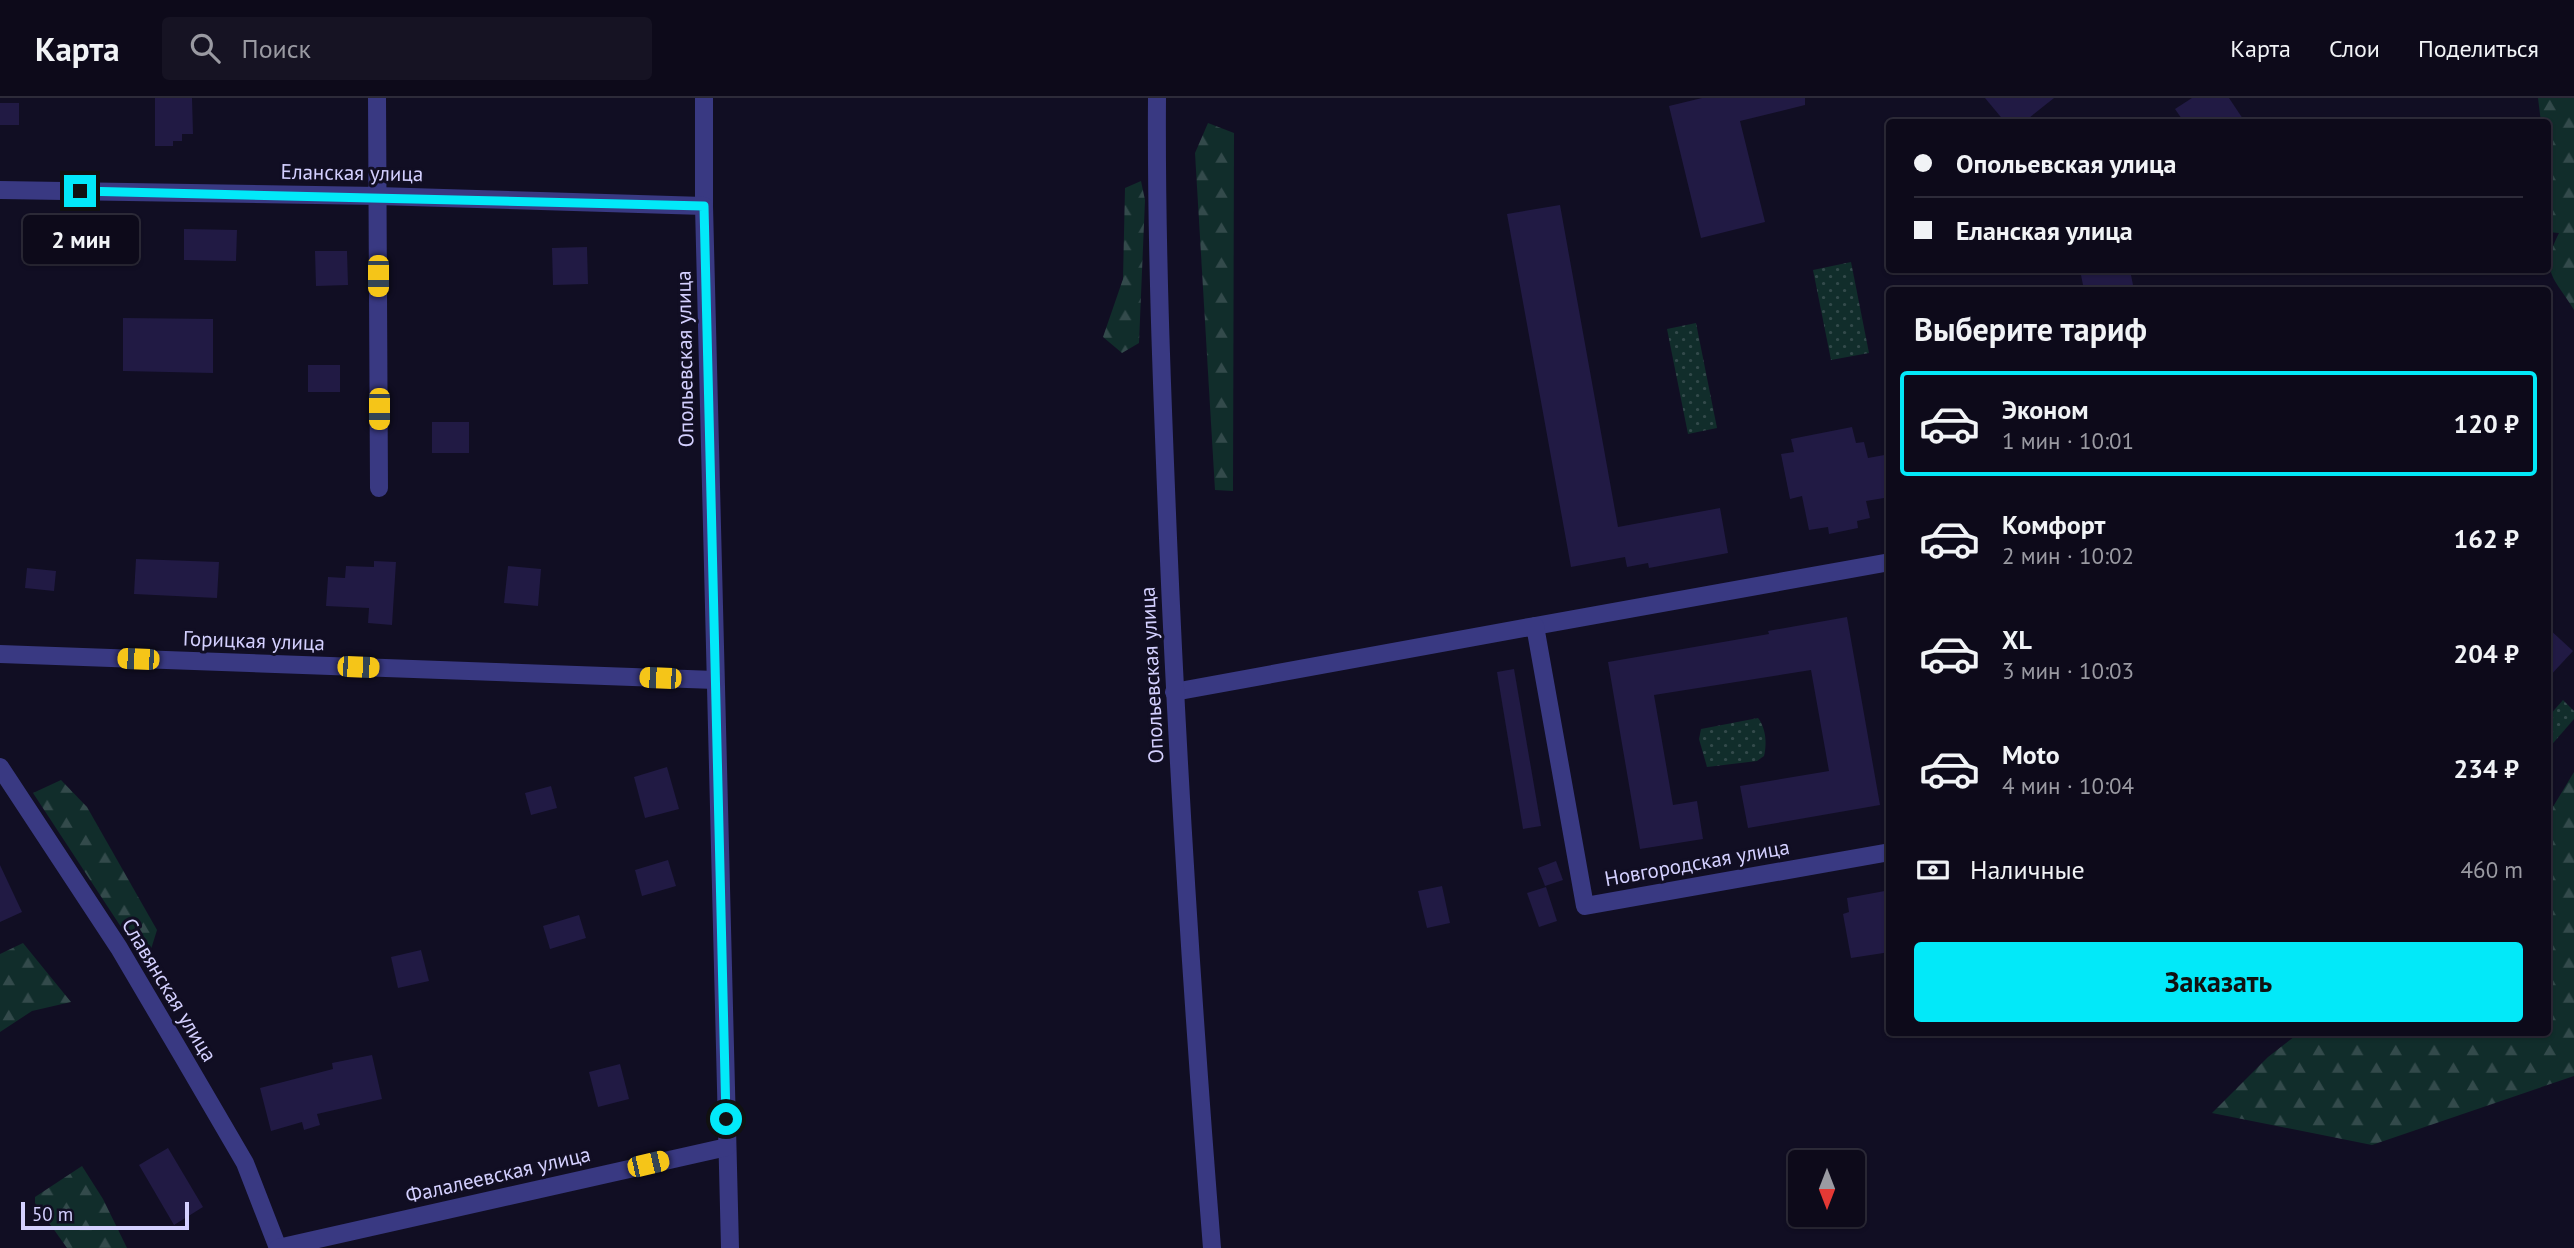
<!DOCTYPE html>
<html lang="ru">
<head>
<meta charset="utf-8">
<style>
	body { margin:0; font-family:"PT Sans",sans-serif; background:#161323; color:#f1f3f6; height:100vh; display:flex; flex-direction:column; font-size:26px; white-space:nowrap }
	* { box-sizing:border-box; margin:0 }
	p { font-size:23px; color:#9a9aa2 }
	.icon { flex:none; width:38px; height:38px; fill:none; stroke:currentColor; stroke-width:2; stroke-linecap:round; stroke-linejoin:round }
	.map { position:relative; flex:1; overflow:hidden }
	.panel { position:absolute; left:1886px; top:189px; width:665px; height:749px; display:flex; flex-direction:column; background:#0d0a1a; border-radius:7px; box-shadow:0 2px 5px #0004,0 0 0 2px #2d2b39 }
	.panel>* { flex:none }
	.hud { position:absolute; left:1886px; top:21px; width:665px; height:154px; border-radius:7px; box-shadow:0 2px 5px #0004,0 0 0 2px #2d2b39; display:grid; align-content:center; height:154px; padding:0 28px; background:#0d0a1a }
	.needle { width:46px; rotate:180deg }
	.tools { position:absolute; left:1788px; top:1052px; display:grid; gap:14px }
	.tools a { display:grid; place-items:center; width:77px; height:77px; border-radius:7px; background:#0d0a1a; box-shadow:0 2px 5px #0004,0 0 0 2px #2d2b39; font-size:35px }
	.scale { position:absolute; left:21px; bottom:18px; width:168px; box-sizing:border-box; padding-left:7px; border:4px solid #d4d0ff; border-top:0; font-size:19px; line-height:24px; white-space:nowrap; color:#d4d0ff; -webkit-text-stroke:5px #110e23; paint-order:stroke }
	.end { position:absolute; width:32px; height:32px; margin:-16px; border:9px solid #02e9f9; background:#111; box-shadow:0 0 0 4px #111 }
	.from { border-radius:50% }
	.bubble { position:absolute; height:49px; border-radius:7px; background:#0d0a1a; box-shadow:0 2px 5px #0004,0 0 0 2px #2d2b39; font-size:23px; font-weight:600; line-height:49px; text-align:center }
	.car { position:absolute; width:21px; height:42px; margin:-21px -10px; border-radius:9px; box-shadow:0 0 5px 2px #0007; background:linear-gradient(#f5c518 24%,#345 0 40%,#f5c518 0 76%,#345 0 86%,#f5c518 0) }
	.hud b { display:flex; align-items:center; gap:24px; height:66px; font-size:26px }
	.hud b+b { border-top:2px solid #2d2b39 }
	.hud i { width:18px; height:18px; background:#f1f3f6 }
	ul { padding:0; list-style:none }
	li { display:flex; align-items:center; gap:21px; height:105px; margin:0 14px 10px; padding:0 14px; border:4px solid transparent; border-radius:7px }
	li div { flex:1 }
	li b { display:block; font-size:26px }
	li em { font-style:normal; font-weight:600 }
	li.current { border-color:#02e9f9 }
	li>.icon { width:63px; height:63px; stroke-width:1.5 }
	h2 { padding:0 28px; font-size:32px; line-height:84px }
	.pay { display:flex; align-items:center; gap:18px; height:77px; padding:0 28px; font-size:26px }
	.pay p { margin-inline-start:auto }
	.cta { display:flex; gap:14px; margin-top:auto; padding:14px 28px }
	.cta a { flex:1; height:80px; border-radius:7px; background:#02e9f9; color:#111; font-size:28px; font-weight:600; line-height:80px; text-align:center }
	header { display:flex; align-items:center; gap:42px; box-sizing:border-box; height:98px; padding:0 35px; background:#0d0a1a; border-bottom:2px solid #2d2b39 }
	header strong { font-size:33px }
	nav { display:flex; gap:38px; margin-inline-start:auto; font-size:24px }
	.search { width:490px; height:63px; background:#161323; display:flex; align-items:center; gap:18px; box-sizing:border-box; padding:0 24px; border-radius:7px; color:#9a9aa2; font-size:26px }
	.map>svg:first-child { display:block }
	.forest { fill:url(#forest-firs) }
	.park { fill:url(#park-dots) }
	.building { fill:#211a44 }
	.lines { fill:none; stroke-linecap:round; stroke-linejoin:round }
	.minor { stroke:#393982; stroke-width:18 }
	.tertiary { stroke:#393982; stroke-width:18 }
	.route { stroke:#02e9f9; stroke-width:9 }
	.labels { text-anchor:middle; stroke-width:6; stroke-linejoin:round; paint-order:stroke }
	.street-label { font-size:21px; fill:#d4d0ff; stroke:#110e23 }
</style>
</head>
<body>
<header>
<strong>Карта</strong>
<div class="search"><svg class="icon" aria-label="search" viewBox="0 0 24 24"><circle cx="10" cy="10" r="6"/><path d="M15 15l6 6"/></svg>Поиск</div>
<nav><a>Карта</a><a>Слои</a><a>Поделиться</a></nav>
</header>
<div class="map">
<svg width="2574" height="1150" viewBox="0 0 2574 1150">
	<defs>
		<pattern id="forest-firs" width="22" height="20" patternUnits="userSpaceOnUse" patternTransform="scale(1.75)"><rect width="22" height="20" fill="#112d2b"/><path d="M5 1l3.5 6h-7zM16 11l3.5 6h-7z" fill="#334a4b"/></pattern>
		<pattern id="park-dots" width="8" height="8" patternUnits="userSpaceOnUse" patternTransform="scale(1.75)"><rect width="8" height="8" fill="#112d2b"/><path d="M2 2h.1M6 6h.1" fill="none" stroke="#334a4b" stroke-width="1.8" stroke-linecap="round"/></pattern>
	</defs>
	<rect width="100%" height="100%" fill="#110e23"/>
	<g class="forest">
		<path d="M2538,0h36v212c-20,-33 -35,-38 -15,-77l-11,-1v-110h-7z"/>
		<path d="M1208,25l26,10 -1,358 -18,-1 -20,-337z"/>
		<path d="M1141,83l4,19 -6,143 -17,10 -19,-16 20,-58 2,-91z"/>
		<path d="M2574,674v304l-202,69 -160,-32 56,-56 31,-24 249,-1v-217z"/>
		<path d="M61,682l26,27 70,123 -11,35 -113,-172z"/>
		<path d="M23,845l48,59 -39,9 -32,21v-78z"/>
		<path d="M82,1068l21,33 24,49h-60l-32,-45v-6z"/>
	</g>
	<g class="park">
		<path d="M1851,164l18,91 -38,7 -18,-90z"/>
		<path d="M1696,225l21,105 -29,6 -21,-105z"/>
		<path d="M2563,602l11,11v8l-26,30v-32z"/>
		<path d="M1758,620c8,10 9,26 6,38l-7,5 -50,6 -8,-28 2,-10z"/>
	</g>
	<g class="building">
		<path d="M155,0h37l1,36h-11v7h-9v5h-18z"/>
		<path d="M1702,0h103v7l-65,16 25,101 -64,16 -32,-132z"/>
		<path d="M1985,0h69l-30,24h-19z"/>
		<path d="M2192,0h37l16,24h-61l-9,-13z"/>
		<rect x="0" y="5" width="19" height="22"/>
		<path d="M1560,107l58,322 102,-19 8,45 -79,15 -1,-5 -21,4 -2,-10 -54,10 -64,-353z"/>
		<path d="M184,131l53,1 -1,31 -52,-1z"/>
		<path d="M587,149l1,37 -35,1 -1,-37z"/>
		<path d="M315,153h32l1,34 -32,1z"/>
		<path d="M2080,172h50l4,20h-50z"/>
		<path d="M123,220l90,1v54l-90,-2z"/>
		<rect x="308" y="267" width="32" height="27"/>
		<rect x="432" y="324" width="37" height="31"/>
		<path d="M1852,329l4,16 8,-1 4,16 22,-4v43l-24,4 4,17 -13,3 1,7 -29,6 -1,-7 -19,3 -7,-34 -12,3 -9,-45 13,-2 -3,-13z"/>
		<path d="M136,461l83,3 -2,36 -83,-4z"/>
		<path d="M374,463l22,1 -4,63 -24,-2 1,-15 -43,-2 2,-29 17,1 1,-12 28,1z"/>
		<path d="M508,468l33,3 -3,37 -34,-3z"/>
		<path d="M27,470l29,3 -2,20 -29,-3z"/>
		<path d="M1847,519l33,188 -132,23 -8,-42 89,-15 -18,-101 -157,25 19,110 24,-4 6,38 -63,10 -32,-187 161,-28 -1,-3z"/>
		<path d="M2548,530l25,23 -25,27z"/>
		<path d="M1514,571l27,157 -18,3 -26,-157z"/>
		<path d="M667,669l12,42 -34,9 -11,-41z"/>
		<path d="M551,688l6,22 -26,7 -6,-22z"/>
		<path d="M668,762l8,26 -34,10 -7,-26z"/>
		<path d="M1556,763l7,19 -18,6 -7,-18z"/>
		<path d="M0,767l22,47 -22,10z"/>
		<path d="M1442,788l8,37 -23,5 -9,-37z"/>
		<path d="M1546,789l11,34 -18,6 -12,-34z"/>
		<path d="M1890,792v62l-39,6 -8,-44 6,-2 -2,-14z"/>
		<path d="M579,817l7,23 -36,11 -7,-23z"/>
		<path d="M421,852l8,31 -31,7 -7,-31z"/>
		<path d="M372,957l10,44 -65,15 3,11 -16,5 -2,-8 -31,9 -11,-43 73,-19 -1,-6z"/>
		<path d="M620,966l9,35 -31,8 -9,-35z"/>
		<path d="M168,1050l35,59 -29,18 -35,-60z"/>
	</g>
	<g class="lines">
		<g class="minor">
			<path d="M377,0l2,390"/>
			<path d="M704,0v108l26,1042"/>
			<path d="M0,92l378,6 326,10"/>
			<path d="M1535,528l355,-64"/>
			<path d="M0,556l715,26"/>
			<path d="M1174,594l361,-66 50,280 305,-54"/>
			<path d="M0,669l119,181 63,107 63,108 33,85"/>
			<path d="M278,1150l449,-101"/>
		</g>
		<path class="tertiary" d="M1157,0c-1,147 5,293 11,440 10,237 25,473 44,710"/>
	</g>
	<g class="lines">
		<path class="route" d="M80,93l624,15 22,913"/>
	</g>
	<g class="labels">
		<g class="street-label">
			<text transform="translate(352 75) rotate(1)" y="7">Еланская улица</text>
			<text transform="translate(685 261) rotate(-91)" y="7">Опольевская улица</text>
			<text transform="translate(254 543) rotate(2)" y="7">Горицкая улица</text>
			<text transform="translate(1152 577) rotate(-93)" y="7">Опольевская улица</text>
			<text transform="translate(1697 765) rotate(-10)" y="7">Новгородская улица</text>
			<text transform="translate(169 892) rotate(59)" y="7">Славянская улица</text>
			<text transform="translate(498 1077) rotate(-13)" y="7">Фалалеевская улица</text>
		</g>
	</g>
</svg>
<div class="tools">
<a><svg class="needle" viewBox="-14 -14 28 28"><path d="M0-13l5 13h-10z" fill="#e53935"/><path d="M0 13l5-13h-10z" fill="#9a9aa2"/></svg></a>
</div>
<div class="scale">50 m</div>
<i class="end from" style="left:726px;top:1021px"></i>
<i class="end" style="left:80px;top:93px"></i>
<div class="bubble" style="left:23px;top:117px;width:116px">2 мин</div>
<i class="car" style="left:378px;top:178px;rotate:180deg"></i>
<i class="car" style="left:379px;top:311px;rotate:180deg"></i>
<i class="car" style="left:138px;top:561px;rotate:272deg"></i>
<i class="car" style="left:358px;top:569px;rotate:92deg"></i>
<i class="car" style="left:660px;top:580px;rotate:272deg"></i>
<i class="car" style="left:648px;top:1066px;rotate:77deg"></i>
<div class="hud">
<b><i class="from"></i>Опольевская улица</b>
<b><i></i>Еланская улица</b>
</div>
<section class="panel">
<h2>Выберите тариф</h2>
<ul>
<li class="current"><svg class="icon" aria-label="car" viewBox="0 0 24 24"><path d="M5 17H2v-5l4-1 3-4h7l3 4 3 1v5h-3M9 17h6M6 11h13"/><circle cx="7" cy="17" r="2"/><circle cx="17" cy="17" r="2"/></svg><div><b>Эконом</b><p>1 мин · 10:01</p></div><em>120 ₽</em></li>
<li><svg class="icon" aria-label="car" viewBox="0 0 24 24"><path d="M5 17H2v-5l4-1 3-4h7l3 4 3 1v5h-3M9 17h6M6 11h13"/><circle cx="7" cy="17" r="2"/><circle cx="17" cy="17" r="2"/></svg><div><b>Комфорт</b><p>2 мин · 10:02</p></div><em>162 ₽</em></li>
<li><svg class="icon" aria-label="car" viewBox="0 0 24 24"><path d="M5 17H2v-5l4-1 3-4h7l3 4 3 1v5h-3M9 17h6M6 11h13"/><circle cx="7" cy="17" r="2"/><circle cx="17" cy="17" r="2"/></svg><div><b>XL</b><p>3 мин · 10:03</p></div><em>204 ₽</em></li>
<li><svg class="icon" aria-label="car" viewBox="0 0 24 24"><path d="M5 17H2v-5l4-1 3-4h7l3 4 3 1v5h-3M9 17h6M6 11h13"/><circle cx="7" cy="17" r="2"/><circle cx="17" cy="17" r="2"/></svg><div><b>Moto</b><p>4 мин · 10:04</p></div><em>234 ₽</em></li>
</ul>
<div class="pay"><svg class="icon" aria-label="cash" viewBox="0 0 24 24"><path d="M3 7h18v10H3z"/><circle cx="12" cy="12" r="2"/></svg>Наличные<p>460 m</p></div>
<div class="cta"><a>Заказать</a></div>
</section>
</div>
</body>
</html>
